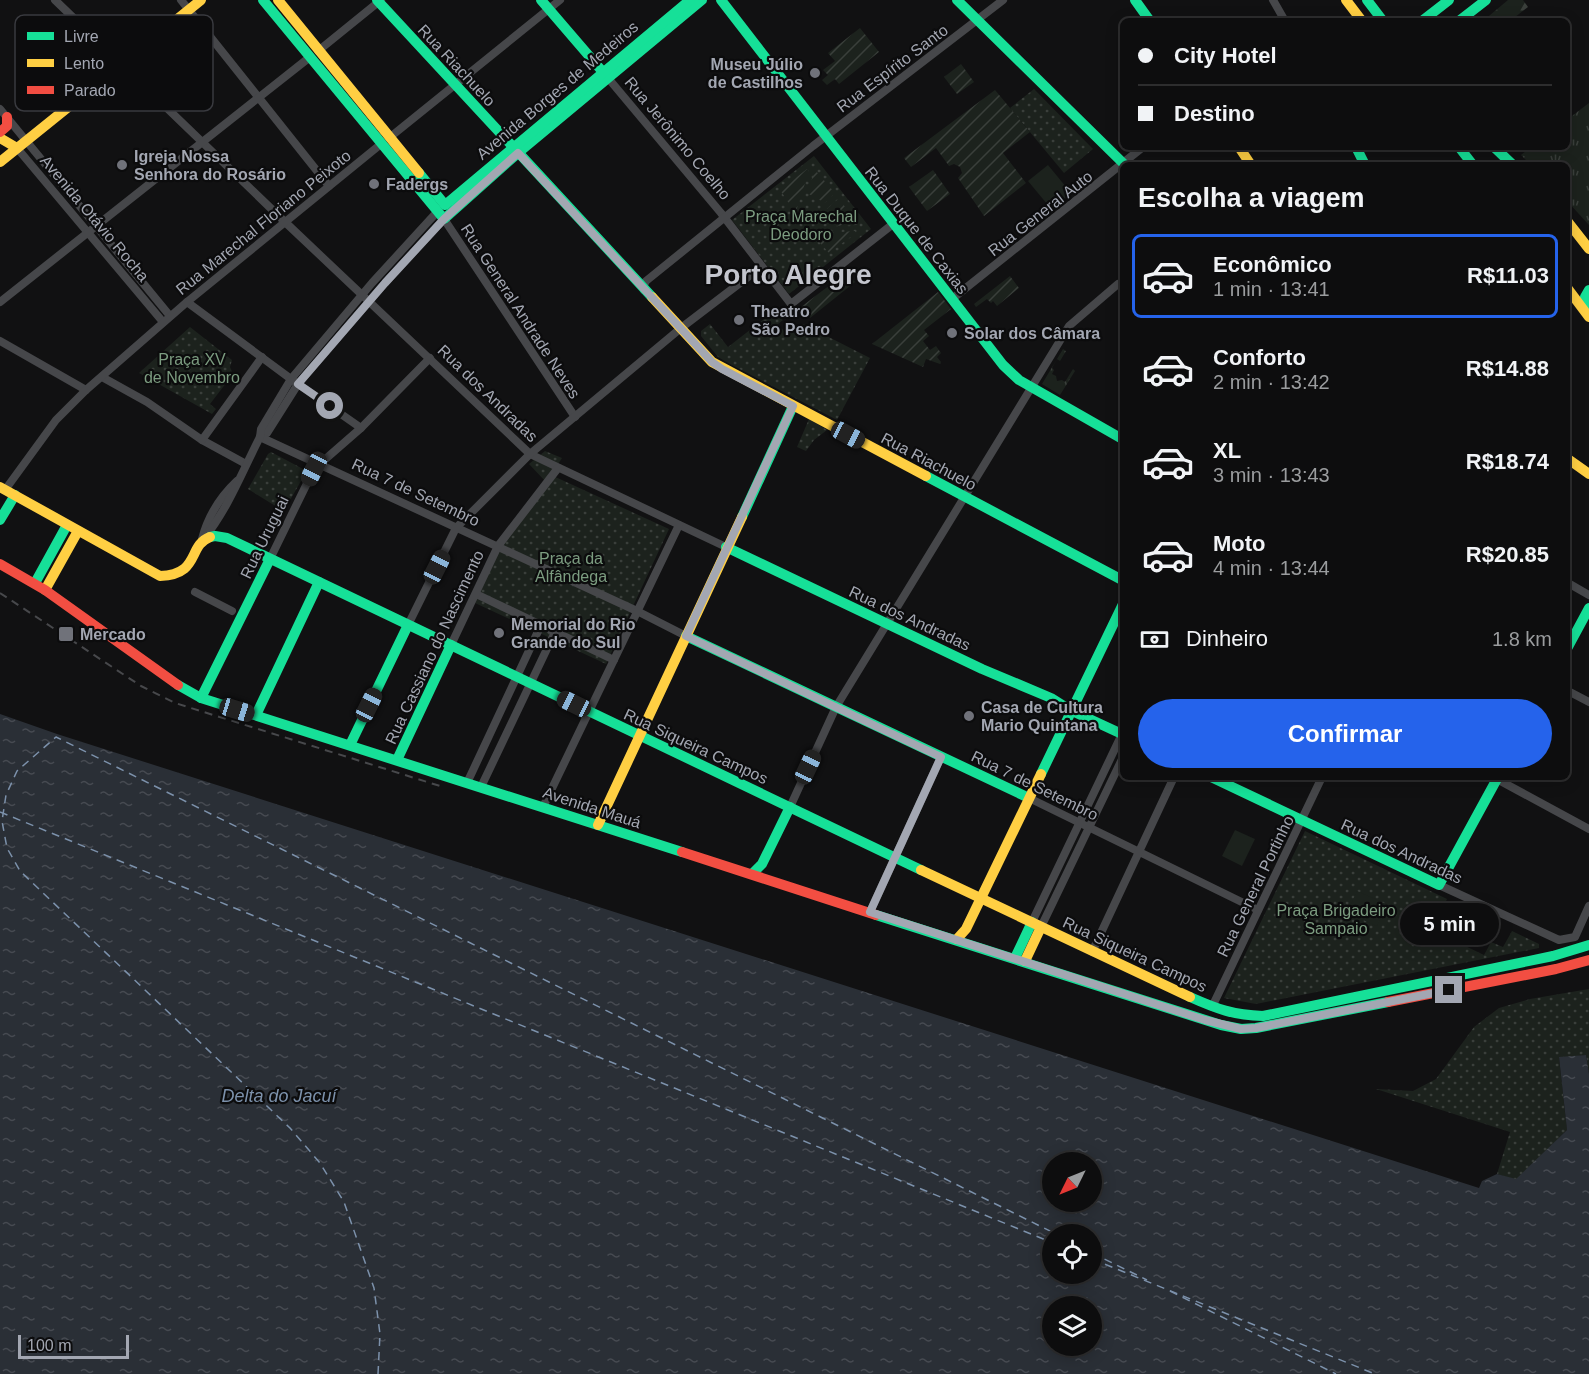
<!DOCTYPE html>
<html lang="pt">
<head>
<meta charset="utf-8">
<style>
	body { margin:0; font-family:Arial,sans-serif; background:#161617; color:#f1f3f6; height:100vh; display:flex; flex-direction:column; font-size:22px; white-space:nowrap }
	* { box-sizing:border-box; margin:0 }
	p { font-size:20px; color:#9a9c9e }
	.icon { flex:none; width:33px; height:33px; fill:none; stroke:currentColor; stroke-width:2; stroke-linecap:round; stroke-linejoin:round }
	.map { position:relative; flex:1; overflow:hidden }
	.sheet { position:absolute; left:1120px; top:162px; width:450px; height:618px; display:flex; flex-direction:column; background:#0d0d0e; border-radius:9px; box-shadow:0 3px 15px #0003,0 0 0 2px #2d2d2e }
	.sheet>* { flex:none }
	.guide { position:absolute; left:1120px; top:18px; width:450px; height:132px; border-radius:9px; box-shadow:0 3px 15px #0003,0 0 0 2px #2d2d2e; display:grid; align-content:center; height:132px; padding:0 18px; background:#0d0d0e }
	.needle { width:39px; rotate:227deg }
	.buttons { position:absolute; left:1042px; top:1152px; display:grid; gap:12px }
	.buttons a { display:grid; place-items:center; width:60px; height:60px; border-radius:50%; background:#0d0d0e; box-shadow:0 3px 15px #0003,0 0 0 2px #2d2d2e; font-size:30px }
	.scale { position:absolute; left:18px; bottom:15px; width:111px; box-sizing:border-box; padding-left:6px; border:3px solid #a3a7b2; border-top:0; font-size:16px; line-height:21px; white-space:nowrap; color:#a3a7b2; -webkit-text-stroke:4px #0c0c0d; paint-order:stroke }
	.end { position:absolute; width:27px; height:27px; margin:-14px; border:8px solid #a3a7b2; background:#111; box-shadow:0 0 0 3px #111 }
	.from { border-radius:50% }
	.bubble { position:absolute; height:42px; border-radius:21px; background:#0d0d0e; box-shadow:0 3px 15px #0003,0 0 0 2px #2d2d2e; font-size:20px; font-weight:600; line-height:42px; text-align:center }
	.car { position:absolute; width:18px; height:36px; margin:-18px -9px; border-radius:8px; box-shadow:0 0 4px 2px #0007; background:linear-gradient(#222 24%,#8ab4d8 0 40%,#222 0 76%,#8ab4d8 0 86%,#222 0) }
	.guide b { display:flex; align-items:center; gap:21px; height:57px; font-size:22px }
	.guide b+b { border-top:2px solid #2d2d2e }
	.guide i { width:15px; height:15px; background:#f1f3f6 }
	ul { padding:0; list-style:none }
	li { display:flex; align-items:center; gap:18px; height:84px; margin:0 12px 9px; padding:0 6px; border:3px solid transparent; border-radius:9px }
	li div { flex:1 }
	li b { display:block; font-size:22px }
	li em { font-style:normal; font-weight:600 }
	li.active { border-color:#2563eb }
	li>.icon { width:54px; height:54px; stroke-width:1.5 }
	h2 { padding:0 18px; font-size:27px; line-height:72px }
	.pay { display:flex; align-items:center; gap:15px; height:66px; padding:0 18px; font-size:22px }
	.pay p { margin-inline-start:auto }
	.action { display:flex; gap:12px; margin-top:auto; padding:12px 18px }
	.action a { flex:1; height:69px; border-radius:36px; background:#2563eb; color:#fff; font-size:24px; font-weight:600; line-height:69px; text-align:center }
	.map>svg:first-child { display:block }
	.grass { fill:url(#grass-tufts) }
	.forest { fill:url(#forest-firs) }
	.park { fill:url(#park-dots) }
	.garden { fill:url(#garden-furrows) }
	.pitch { fill:#1c221d }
	.water { fill:url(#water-ripples); fill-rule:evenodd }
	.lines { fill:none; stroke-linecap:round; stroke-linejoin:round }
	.ferry { stroke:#7c91ab; stroke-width:1.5; stroke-dasharray:8 6; stroke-linecap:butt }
	.street { stroke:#46474a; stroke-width:8 }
	.fast { stroke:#16e098; stroke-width:10 }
	.slow { stroke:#ffcf43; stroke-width:10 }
	.jam { stroke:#f24e42; stroke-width:10 }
	.rail { stroke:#47484b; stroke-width:2; stroke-dasharray:8 6; stroke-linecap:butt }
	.route { stroke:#a3a7b2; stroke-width:8 }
	.poi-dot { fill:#70727a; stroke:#0c0c0d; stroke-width:2 }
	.labels { text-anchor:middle; stroke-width:4.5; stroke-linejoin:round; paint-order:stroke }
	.poi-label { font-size:16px; font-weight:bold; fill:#a3a7b2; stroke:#0c0c0d; text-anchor:start }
	.street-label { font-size:16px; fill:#a3a7b2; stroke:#0c0c0d }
	.park-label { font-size:16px; fill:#7c9c80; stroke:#0c0c0d }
	.water-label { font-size:18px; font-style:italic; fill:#7c91ab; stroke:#0c0c0d }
	.town-label { font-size:28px; font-weight:bold; fill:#c4c6ce; stroke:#0c0c0d }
	.key { fill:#0c0c0d; stroke:#393a3f; stroke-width:1.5 }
	.key-label { font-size:16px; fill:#a3a7b2 }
</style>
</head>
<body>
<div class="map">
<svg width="1589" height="1374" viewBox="0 0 1589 1374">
	<defs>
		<pattern id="grass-tufts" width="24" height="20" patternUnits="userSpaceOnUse" patternTransform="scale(1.5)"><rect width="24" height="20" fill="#1c221d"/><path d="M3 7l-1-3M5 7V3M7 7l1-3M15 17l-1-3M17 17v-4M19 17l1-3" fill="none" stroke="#3a3f3b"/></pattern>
		<pattern id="forest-firs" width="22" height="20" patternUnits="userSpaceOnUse" patternTransform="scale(1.5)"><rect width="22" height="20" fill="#1c221d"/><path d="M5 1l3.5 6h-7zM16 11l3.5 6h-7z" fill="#3a3f3b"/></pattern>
		<pattern id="park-dots" width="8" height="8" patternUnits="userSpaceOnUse" patternTransform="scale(1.5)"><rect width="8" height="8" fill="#1c221d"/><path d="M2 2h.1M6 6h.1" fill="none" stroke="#3a3f3b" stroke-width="1.8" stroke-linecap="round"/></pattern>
		<pattern id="garden-furrows" width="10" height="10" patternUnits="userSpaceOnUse" patternTransform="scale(1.5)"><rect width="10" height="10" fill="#1c221d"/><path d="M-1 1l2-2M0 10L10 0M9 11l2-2" fill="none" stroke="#3a3f3b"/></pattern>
		<pattern id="water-ripples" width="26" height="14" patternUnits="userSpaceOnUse" patternTransform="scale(1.5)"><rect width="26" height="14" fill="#2a2f36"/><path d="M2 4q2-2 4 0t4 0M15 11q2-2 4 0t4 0" fill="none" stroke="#464a51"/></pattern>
	</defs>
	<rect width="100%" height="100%" fill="#111112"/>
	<g class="grass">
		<path d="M1589,103v122l-21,-23v-37h-37l-10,-10 10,-8h37v-28z"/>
		<path d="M1063,349l3,2 -6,10 -3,-2 -5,9 2,2 -2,4 4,2 1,5 5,-1 3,2 8,-13 2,2 -15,24 -18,-11z"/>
	</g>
	<path class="forest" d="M1508,0h15l5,7 -18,14h-27z"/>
	<g class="park">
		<path d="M1034,89l59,60 -29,24 -54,-65z"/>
		<path d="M814,156l57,73 -82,65 -57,-74z"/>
		<path d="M773,312l5,2 5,6 -5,4 6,7 10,-8 3,5 6,-4 67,34 -33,62 -109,-57 -10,-6 -17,-21v-5l9,-7 18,23z"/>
		<path d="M190,327l42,33 -2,7 3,7 -23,30 6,5 -4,5 -73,-41z"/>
		<path d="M809,419l18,11 -13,10 -8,11 -9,-4z"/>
		<path d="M545,451l17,7 -11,17 118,54 -63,135 -131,-61 23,-57 48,-64 -17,-18z"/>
		<path d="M271,452l34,18v4l-20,35 -7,-4 -1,2 -29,-18 20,-35z"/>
		<path d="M1305,831l142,68 -15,31 52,25 7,-13 12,5 9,-16 27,13v4l-283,56 -32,-6z"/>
		<path d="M1589,989v85l-3,-19 -27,3 8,72 -51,50 -19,-6 13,-42 -134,-43 37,2 23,-12 38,-52 25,-19 31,-9z"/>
	</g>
	<g class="garden">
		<path d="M860,28l19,24 -40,32 -4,-5 -8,6 -5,-5 6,-5 -5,-5 12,-9 -7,-8z"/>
		<path d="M961,64l13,18 -17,12 -13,-17z"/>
		<path d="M995,90l35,42 -27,21 23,30 -42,33 -26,-38 4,-5 -2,-6 -6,-3 -5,2 -13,-18 -25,19 -7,-9z"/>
		<path d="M807,169l2,2 -13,40 -2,-1 -14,-20z"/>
		<path d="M815,170l20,23 -10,10 -18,-10z"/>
		<path d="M933,170l17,24 -23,17 -18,-24z"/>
		<path d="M837,200h3l18,25 -26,1 -1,-9 -4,-8z"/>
		<path d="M855,231l1,2 -27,20 -15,-17 1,-2z"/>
		<path d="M847,272l8,10 -45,36 -9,-11z"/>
		<path d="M1010,276l9,12 -22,18 -4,-5 -2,2 -4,-4 -11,8 -2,-3z"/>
		<path d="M938,292l13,17 -27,21 5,6 -6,5 7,9 6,-4 5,7 -4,4 4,5 -1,2 -14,-5 -3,8 -51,-23z"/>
	</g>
	<g class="pitch">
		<path d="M1048,165l23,28 -19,17 -24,-29z"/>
		<path d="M1235,830l20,9 -13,27 -20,-10z"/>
		<path d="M1357,891l29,13 -9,22 -30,-13z"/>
	</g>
	<path class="water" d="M0,714l57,20 1422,454 3,-7 15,-7 19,5 51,-49 -8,-73 27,-2 3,19v300h-1589zM1092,1162v40h-39v-40zM1053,1234h39v40h-39zM1053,1306h39v40h-39z"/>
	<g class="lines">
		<g class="ferry">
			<path d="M0,812l1053,431"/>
			<path d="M1092,1253l55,27"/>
			<path d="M1092,1259l283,115"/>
			<path d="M1170,1291l166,83"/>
			<path d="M378,1374l2,-40 -6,-46 -30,-86 -24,-39 -30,-35 -270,-257 -13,-23 -5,-27 4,-26 11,-24 39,-34 1000,497"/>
		</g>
		<g class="street">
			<path d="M55,0l230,222 245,232 196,93"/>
			<path d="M181,0l148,186"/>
			<path d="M1273,0l12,21"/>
			<path d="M318,51l63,-51"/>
			<path d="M608,78l113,135 70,91 102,-80"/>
			<path d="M0,109l170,207"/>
			<path d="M389,138l171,-138"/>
			<path d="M17,148l146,174"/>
			<path d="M644,290v-5l2,-4 167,-135 190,-146"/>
			<path d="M952,299l191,-152"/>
			<path d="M0,302l310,-245"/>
			<path d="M187,302l104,77 70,49"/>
			<path d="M0,341l86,49"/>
			<path d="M102,377l45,25 55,38 44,24"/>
			<path d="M260,437l7,-4 31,-49 87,-101 59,-64 131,198"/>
			<path d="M260,437l377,174 49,25"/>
			<path d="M202,440l60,-83"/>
			<path d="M5,490l51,-70 30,-30 101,-88 194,-158"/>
			<path d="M202,539c6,-23 19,-43 35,-58"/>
			<path d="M203,540c26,-33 38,-66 57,-103l1,-8 30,-50 81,-96 65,-71"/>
			<path d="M270,559l44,-90 47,-41 69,-70"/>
			<path d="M1568,583l21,12"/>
			<path d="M195,592l37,19"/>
			<path d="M476,594l138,66"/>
			<path d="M408,625l48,-97 74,-74 151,-126 80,-61"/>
			<path d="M451,645l47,-99 60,-78"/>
			<path d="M1568,691l21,11"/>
			<path d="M1493,777l96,52"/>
			<path d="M467,783l74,-158"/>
			<path d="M481,787l74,-155"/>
			<path d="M1029,798l229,112"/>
			<path d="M543,807l136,-282"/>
			<path d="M790,807l46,-100 233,-381 49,-42"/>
			<path d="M1439,885l120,55 16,-3 14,-31"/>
			<path d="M870,912l71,-155"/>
			<path d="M1032,922l90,-188"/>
			<path d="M1041,927l83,-172"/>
			<path d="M1092,952l82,-175"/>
			<path d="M1212,1007l110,-230"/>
		</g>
		<g class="fast">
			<path d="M263,0l181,219 74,-66 184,-153"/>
			<path d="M377,0l275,297"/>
			<path d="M541,0l61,71"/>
			<path d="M721,0l282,365 16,15 105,60"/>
			<path d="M957,0l168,165"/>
			<path d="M1135,0l15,21"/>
			<path d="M1367,0l16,21"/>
			<path d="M1422,21l27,-21"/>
			<path d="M1459,21l27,-21"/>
			<path d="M1356,147l9,18"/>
			<path d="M1459,147l14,18"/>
			<path d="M1494,147l19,18"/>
			<path d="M419,173l26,32 245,-205"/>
			<path d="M1587,312l-2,-15 4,-7"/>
			<path d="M926,476l198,105"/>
			<path d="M742,517l51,-111"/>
			<path d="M0,520l15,-25"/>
			<path d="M210,537l5,-1 12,2 694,332"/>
			<path d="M726,547l256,122 69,29 19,12 54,25"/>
			<path d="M35,583l32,-58"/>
			<path d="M686,636l343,162"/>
			<path d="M1568,647l21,-39"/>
			<path d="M178,685l23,13 481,154"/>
			<path d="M201,698l69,-139"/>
			<path d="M256,715l63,-133"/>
			<path d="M350,745l58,-120"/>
			<path d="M397,760l54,-115"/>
			<path d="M1041,774l83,-172"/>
			<path d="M1211,777l228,108 59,-108"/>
			<path d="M752,874l10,-10 28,-57"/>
			<path d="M876,915l345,110 20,4 15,-1 132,-26"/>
			<path d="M1015,958l17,-36"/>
			<path d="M1190,997c27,12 43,18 73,19l290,-60 36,-11"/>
		</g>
		<g class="slow">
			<path d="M278,0l141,173"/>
			<path d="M1346,0l16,21"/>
			<path d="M0,138l17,10"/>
			<path d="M1239,147l12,18"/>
			<path d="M0,162l201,-162"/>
			<path d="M1568,222l21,27"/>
			<path d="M1568,289l21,28"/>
			<path d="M652,297l60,65 214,114"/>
			<path d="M1568,459l21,15"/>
			<path d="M0,487l160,89c41,-2 27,-30 50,-39"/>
			<path d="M45,590l33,-59"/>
			<path d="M598,825l144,-308"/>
			<path d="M921,870l269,127"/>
			<path d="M957,939l9,-10 75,-155"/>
			<path d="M1025,961l16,-34"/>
		</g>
		<g class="jam">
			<path d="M0,132l7,-6v-9"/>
			<path d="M0,564l45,26 133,95"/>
			<path d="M682,852l194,63"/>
			<path d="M1388,1002l168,-33 33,-9"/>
		</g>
		<path class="rail" d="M0,593l141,93 34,17 265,83"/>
	</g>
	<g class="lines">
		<path class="route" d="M330,406l-32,-22 87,-101 59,-64 74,-66 194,209 10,7 71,37 -107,230 255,121 -71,155 335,108 36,9 15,-1 193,-38"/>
	</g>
	<g class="poi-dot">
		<circle cx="815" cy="73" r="6"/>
		<circle cx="122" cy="165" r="6"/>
		<circle cx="374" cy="184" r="6"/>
		<circle cx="739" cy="320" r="6"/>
		<circle cx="952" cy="333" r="6"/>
		<circle cx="499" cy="633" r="6"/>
		<rect x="58" y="626" width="16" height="16" rx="3"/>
		<circle cx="969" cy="716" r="6"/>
	</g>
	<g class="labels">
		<g class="poi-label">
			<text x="803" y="70" text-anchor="end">Museu Júlio<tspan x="803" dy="18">de Castilhos</tspan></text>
			<text x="134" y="162">Igreja Nossa<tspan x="134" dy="18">Senhora do Rosário</tspan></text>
			<text x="386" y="190">Fadergs</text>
			<text x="751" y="317">Theatro<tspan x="751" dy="18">São Pedro</tspan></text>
			<text x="964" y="339">Solar dos Câmara</text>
			<text x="511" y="630">Memorial do Rio<tspan x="511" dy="18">Grande do Sul</tspan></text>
			<text x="80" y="640">Mercado</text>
			<text x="981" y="713">Casa de Cultura<tspan x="981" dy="18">Mario Quintana</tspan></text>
		</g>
		<g class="street-label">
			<text transform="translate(457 65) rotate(47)" y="6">Rua Riachuelo</text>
			<text transform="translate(892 68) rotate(-37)" y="6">Rua Espírito Santo</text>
			<text transform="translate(557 90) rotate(-40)" y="6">Avenida Borges de Medeiros</text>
			<text transform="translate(678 138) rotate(50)" y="6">Rua Jerônimo Coelho</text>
			<text transform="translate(1040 213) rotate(-38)" y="6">Rua General Auto</text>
			<text transform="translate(95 218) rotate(50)" y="6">Avenida Otávio Rocha</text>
			<text transform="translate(263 222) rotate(-39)" y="6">Rua Marechal Floriano Peixoto</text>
			<text transform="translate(917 230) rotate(52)" y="6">Rua Duque de Caxias</text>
			<text transform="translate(521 311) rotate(57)" y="6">Rua General Andrade Neves</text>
			<text transform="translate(488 393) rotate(44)" y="6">Rua dos Andradas</text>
			<text transform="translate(929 461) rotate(28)" y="6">Rua Riachuelo</text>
			<text transform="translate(416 492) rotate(25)" y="6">Rua 7 de Setembro</text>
			<text transform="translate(264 537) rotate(-64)" y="6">Rua Uruguai</text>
			<text transform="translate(910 618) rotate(25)" y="6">Rua dos Andradas</text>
			<text transform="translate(434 647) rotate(-65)" y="6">Rua Cassiano do Nascimento</text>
			<text transform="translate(696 746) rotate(25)" y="6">Rua Siqueira Campos</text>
			<text transform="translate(1035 785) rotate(26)" y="6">Rua 7 de Setembro</text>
			<text transform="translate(592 807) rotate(18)" y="6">Avenida Mauá</text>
			<text transform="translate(1402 851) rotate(25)" y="6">Rua dos Andradas</text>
			<text transform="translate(1255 886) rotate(-64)" y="6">Rua General Portinho</text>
			<text transform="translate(1135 954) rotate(25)" y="6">Rua Siqueira Campos</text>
		</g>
		<g class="park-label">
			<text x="801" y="222">Praça Marechal<tspan x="801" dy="18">Deodoro</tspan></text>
			<text x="192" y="365">Praça XV<tspan x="192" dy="18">de Novembro</tspan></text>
			<text x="571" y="564">Praça da<tspan x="571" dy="18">Alfândega</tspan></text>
			<text x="1336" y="916">Praça Brigadeiro<tspan x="1336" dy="18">Sampaio</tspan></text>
		</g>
		<g class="water-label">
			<text x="279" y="1102">Delta do Jacuí</text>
		</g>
		<g class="town-label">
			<text x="788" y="284">Porto Alegre</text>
		</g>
	</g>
	<rect x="15" y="15" width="198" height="96" rx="9" class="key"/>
	<rect x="27" y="32" width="27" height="8" fill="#16e098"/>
	<rect x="27" y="59" width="27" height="8" fill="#ffcf43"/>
	<rect x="27" y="86" width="27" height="8" fill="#f24e42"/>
	<g class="key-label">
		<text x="64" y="42">Livre</text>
		<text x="64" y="69">Lento</text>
		<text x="64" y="96">Parado</text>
	</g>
</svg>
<div class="buttons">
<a><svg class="needle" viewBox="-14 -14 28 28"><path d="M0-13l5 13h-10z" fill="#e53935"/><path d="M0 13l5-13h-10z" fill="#9a9c9e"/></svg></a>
<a><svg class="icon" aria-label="locate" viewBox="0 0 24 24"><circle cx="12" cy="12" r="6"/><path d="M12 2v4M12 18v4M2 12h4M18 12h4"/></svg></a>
<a><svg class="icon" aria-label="layers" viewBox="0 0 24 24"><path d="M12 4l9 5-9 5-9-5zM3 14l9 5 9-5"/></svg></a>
</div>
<div class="scale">100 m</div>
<i class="end from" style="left:330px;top:406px"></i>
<i class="end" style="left:1449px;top:990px"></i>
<div class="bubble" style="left:1400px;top:903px;width:99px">5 min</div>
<i class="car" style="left:848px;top:435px;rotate:118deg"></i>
<i class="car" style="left:314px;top:469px;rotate:206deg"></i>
<i class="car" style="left:437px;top:567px;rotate:27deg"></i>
<i class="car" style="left:574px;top:704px;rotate:296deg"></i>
<i class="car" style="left:369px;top:705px;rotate:26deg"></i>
<i class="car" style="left:237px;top:710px;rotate:107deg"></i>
<i class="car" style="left:808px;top:767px;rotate:25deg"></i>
<div class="guide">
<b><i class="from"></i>City Hotel</b>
<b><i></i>Destino</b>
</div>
<section class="sheet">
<h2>Escolha a viagem</h2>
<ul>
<li class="active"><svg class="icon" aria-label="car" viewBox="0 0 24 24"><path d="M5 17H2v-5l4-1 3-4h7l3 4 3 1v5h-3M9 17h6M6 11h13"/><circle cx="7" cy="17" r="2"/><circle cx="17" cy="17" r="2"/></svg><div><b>Econômico</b><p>1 min · 13:41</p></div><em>R$11.03</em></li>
<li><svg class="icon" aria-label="car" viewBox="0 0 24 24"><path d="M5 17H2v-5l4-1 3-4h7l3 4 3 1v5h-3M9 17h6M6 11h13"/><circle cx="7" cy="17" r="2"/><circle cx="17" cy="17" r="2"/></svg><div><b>Conforto</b><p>2 min · 13:42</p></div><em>R$14.88</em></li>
<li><svg class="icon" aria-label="car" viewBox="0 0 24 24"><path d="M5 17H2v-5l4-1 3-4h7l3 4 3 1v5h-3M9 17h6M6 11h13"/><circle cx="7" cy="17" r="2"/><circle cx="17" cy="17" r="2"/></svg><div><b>XL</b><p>3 min · 13:43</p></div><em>R$18.74</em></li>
<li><svg class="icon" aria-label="car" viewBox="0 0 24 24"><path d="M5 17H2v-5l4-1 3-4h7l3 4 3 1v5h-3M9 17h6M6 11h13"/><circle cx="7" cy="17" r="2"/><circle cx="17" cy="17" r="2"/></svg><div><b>Moto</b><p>4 min · 13:44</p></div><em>R$20.85</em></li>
</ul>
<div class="pay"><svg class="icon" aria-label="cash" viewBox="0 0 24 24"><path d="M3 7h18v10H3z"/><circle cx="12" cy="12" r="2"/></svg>Dinheiro<p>1.8 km</p></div>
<div class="action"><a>Confirmar</a></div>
</section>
</div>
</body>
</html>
